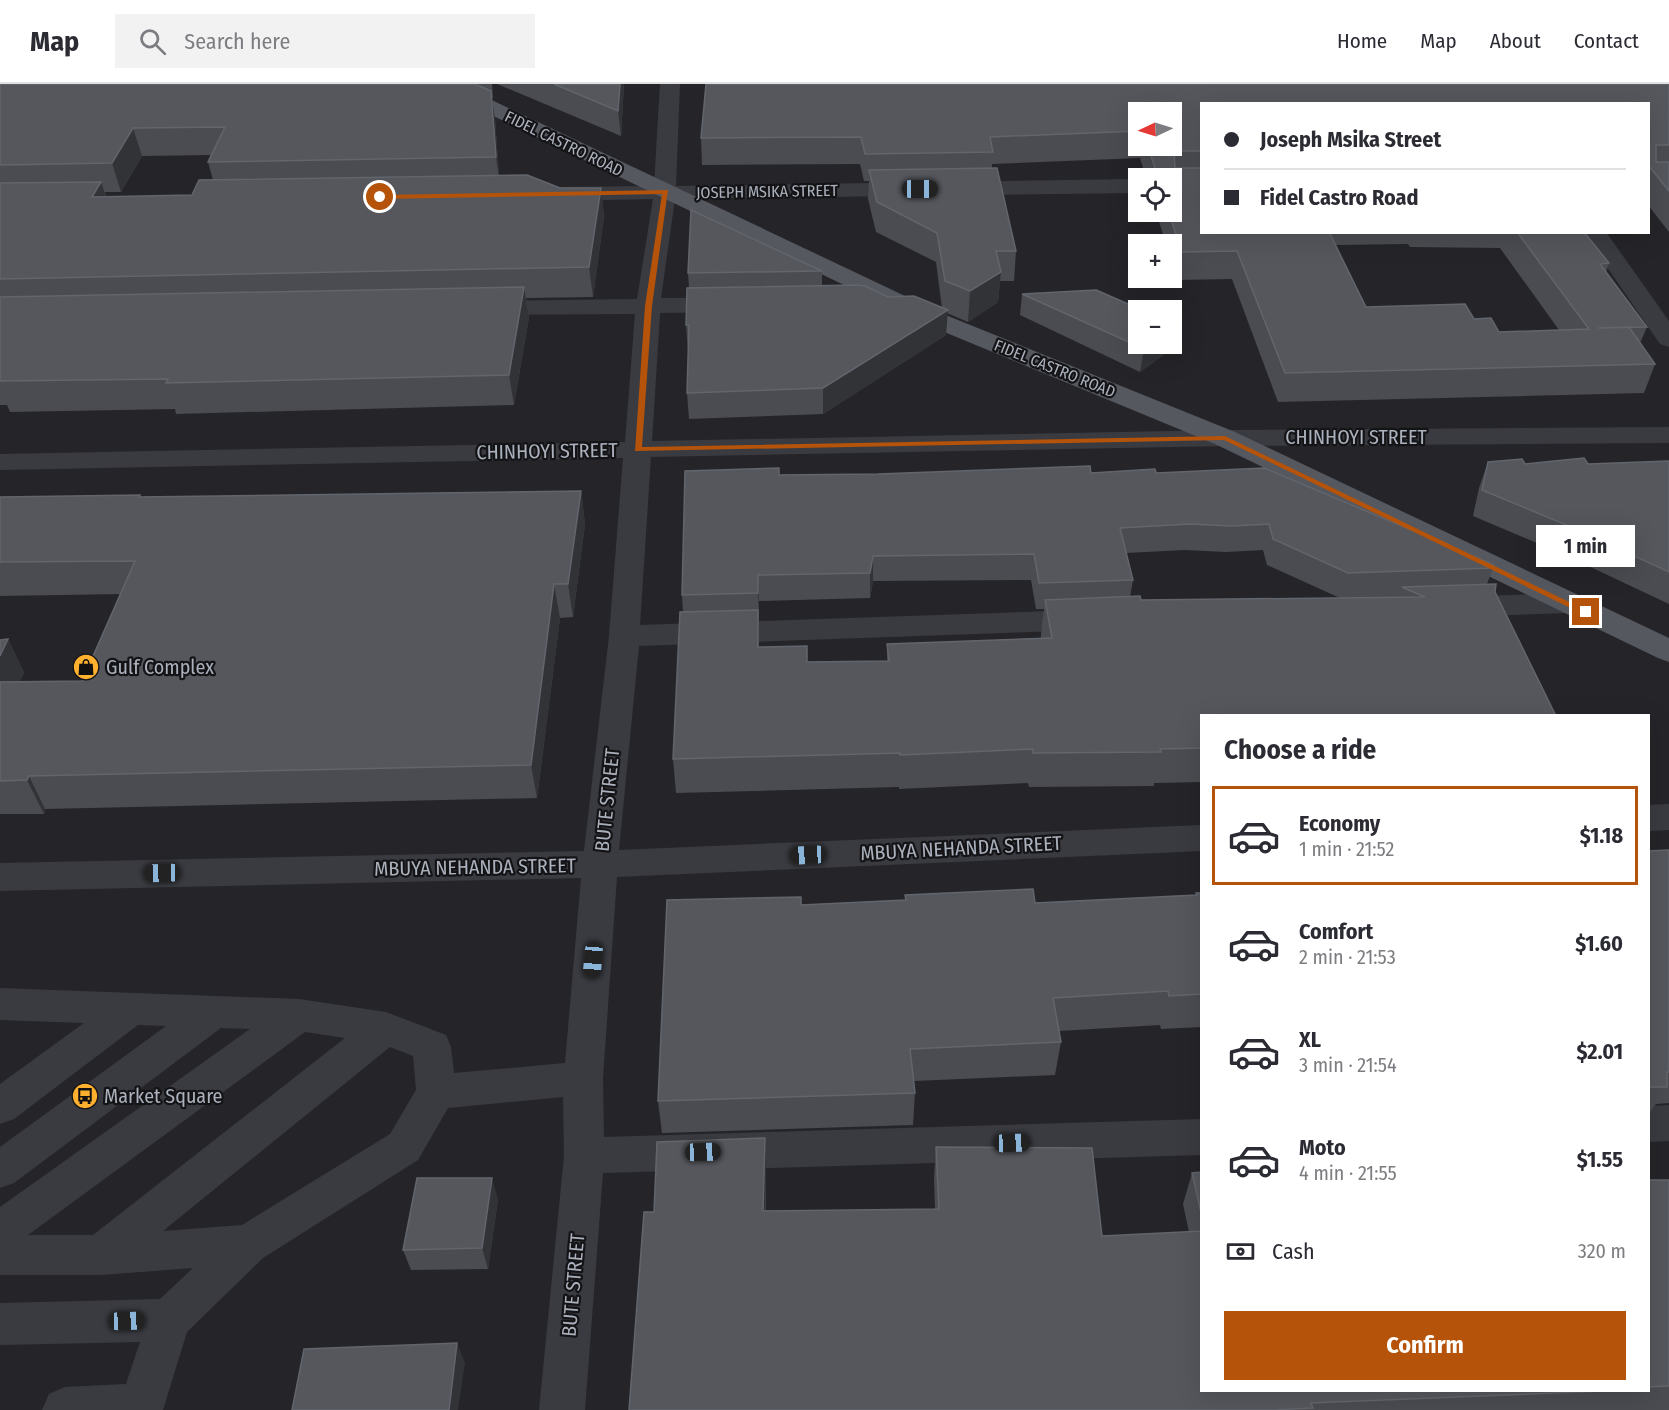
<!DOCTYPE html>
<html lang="en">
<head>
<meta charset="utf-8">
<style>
	body { margin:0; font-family:"Fira Sans Condensed",sans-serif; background:#f2f2f3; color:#2b2b33; height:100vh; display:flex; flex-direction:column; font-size:22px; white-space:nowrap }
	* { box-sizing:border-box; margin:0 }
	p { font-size:20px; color:#7c7c81 }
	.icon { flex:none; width:33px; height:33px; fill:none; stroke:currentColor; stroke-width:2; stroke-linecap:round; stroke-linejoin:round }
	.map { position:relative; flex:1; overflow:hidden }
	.details { position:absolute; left:1200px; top:630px; width:450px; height:678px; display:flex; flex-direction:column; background:#fff; border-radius:0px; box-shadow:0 6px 24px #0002 }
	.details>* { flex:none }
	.top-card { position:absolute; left:1200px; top:18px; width:450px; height:132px; border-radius:0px; box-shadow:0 6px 24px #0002; display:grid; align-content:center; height:132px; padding:0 24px; background:#fff }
	.needle { width:39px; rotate:266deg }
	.fabs { position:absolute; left:1128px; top:18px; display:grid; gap:12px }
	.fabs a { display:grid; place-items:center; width:54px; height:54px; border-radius:0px; background:#fff; box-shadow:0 6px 24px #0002; font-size:30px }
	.end { position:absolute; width:27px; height:27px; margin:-14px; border:8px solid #b45309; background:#fff; box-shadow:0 0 0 3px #fff }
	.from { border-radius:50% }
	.bubble { position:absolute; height:42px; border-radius:0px; background:#fff; box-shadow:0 6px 24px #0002; font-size:20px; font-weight:700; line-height:42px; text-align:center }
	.car { position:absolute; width:18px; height:36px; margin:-18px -9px; border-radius:8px; box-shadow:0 0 4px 2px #0007; background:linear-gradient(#222 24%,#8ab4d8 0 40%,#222 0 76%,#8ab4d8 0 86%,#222 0) }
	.top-card b { display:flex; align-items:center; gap:21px; height:57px; font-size:22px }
	.top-card b+b { border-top:2px solid #e1e1e2 }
	.top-card i { width:15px; height:15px; background:#2b2b33 }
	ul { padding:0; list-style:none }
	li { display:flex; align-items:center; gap:18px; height:99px; margin:0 12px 9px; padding:0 12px; border:3px solid transparent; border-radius:0px }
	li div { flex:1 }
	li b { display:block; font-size:22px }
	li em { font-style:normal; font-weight:700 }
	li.selected { border-color:#b45309 }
	li>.icon { width:54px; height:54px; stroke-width:1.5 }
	h2 { padding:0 24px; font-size:27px; line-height:72px }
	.pay { display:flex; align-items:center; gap:15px; height:66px; padding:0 24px; font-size:22px }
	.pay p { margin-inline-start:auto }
	.button { display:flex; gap:12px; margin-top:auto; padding:12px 24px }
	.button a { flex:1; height:69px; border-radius:0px; background:#b45309; color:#fff; font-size:24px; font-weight:700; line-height:69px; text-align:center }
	header { display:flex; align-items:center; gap:36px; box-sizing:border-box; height:84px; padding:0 30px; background:#fff; border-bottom:2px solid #e1e1e2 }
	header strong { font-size:28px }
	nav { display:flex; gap:33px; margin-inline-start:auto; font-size:21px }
	.search { width:420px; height:54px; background:#f2f2f3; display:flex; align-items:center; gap:15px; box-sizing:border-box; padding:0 21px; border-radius:0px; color:#7c7c81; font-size:22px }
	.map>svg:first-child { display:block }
	.built { fill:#252529; fill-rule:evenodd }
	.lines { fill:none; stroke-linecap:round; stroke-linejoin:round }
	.minor { fill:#3a3b41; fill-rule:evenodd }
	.major { fill:#565860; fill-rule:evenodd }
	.wall { fill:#4a4c51; fill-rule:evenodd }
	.shaded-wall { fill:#323337 }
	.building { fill:#55575d; stroke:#62656c; stroke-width:1.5 }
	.route { fill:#b45309 }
	.labels { text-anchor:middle; stroke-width:4.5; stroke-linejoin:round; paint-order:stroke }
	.far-street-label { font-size:16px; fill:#abb1bc; stroke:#141417 }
	.street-label { font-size:20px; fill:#abb1bc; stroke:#141417 }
	.poi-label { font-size:20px; fill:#abb1bc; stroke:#141417; text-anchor:start }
</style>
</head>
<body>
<header>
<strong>Map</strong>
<div class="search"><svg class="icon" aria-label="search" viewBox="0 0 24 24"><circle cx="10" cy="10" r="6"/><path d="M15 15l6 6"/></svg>Search here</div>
<nav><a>Home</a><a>Map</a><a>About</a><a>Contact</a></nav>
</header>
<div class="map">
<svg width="1669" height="1326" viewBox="0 0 1669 1326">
	<rect width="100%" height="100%" fill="#19191c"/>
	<path class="built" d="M0,0h1669v1326h-1669zM1202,20h446v128h-446zM1138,28h34v34h-34zM1138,94h34v34h-34zM1138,160h34v34h-34zM1138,226h34v34h-34zM1202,632h446v674h-446z"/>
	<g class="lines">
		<g class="minor">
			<path d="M660,0h20l-4,102 462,-7v14l-463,6 -14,99h69l9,2 3,5 -3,5 -9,2 -70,1 -8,128 573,-11 444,-3v16l-444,3 -574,11 -11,168 446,-15 11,3 4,7 -4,7 -11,3 -447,16 -20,204 583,-25v26l-585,26 -14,201 1,59 598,-18v36l-599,18 -18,237h-46l25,-254 -1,-59 -115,11 -30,52 -155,98 -76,74 -24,78h-121l7,-16 16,-7 61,-3 14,-42 -140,3v-42l160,-4 33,-31 -92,7h-101v-68l250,-178 -29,-1 -207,155 -14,5v-41l166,-121 -28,-1 -124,94 -14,5v-40l84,-61 -84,-3v-32l299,11 87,13 60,23 5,12 3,26 111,-10 16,-185 -581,13v-28l584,-12 25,-215 14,-178 -623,12v-16l625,-12 10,-128 -153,1 -9,-2 -3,-5 3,-5 9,-2 155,-2 16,-100 -96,2 -8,-2 -3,-5 3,-5 8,-2 97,-1zM305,948l40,6 -252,197h-65zM390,963l23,9 3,34 -26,44 -148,91 -79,6z"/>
			<path d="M1583,148h23l63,89v26l-9,-3z"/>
			<path d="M1567,509l11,3 4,7 -4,7 -11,3 -109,4 -11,-3 -4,-7 4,-7 11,-3z"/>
			<path d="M1669,720v26l-21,1v-26z"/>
			<path d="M1669,1021v36l-21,1v-36z"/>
		</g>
		<path class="major" d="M432,0h26l485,230 292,118 434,206v24l-11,-4 -443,-214 -290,-120 -490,-236z"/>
	</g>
	<g class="wall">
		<path d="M0,0h492l1,14 -2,-1 4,22 4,57 61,12h41l3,29 -11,80 -67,1 3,19 -15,88 -338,9 -1,-5 -165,3 -3,-7h-7zM211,71l-3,7 5,18 -21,15 -86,2 -1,-5h16l21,-36z"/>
		<path d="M497,0h127l-3,52z"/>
		<path d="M706,0h963v148l-21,-27v-101h-446v128h382l25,31 -3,9 41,55 -7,16 15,21 -11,29 -366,9 -46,-123 -55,1 -5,-18v-18h-6l-10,-32h16v-34h-26l-6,-20 -148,6v4h5l19,83 -2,30h-14l-2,21 -30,20 -21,-9 -1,22 -123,79 -134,5 -2,-26 1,-42 -2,-26 1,-37h2l-1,-15 3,-63 131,61v15l34,-1 9,1 23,11 26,-1 28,12 -6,-46 -60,-30 -8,-33 1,-18h-5l-4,-17 -158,1 -1,-27zM1138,28h34v34h-34zM1408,160l2,3 90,1 59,82 -60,2 -8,-14 -17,1 -9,-15 -99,3 -30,-62z"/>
		<path d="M1022,210l155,32 -4,22 -33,24 -120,-57z"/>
		<path d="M1669,377v143l-104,-49 -92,-39 6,-28 9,-26 37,2h63z"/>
		<path d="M1091,389h65l337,95 -6,16 -285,132v66l-48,1v3l-125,1 -1,-4 -129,6v-2l-223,6 -3,-34 10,-147 -1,-17 97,-120zM1185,466l41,2 37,-2 4,15 73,33 -199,2 -11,-3 3,-17 -7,-27zM1031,496l5,29h8l-3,25v4l-154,6v17l-80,1 -48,-15 -1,-28h1v-18l111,-3 3,-17z"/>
		<path d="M581,407l4,33 -12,93 -13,1 -23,180 -492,11 -1,5h-44v-174l8,-1 16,34 -5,9 63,-1 39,-87 -121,2v-99l140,-2 1,2z"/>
		<path d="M1669,766v253l-13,1 -8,11v-264z"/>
		<path d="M1196,809h6v134l-41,2 -1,-4 -101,6 2,11 -6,33 -141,6 1,12 -2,32 -251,8 -4,-32 143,-196 104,-5v-5l130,8 161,-8z"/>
		<path d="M936,1063l166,89 87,-4 -6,-28 9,-31 10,-1v218h446v-210h21v230h-1040l25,-198 112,-42v41l169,-2 -1,-30z"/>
		<path d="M498,1115l-10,70 -77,1 -8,-20z"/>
	</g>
	<g class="shaded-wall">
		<path d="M620,0h4l-3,52 -3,-25z"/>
		<path d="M491,7l4,28 5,67 -4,-29z"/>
		<path d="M133,44l9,28 -21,36 -9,-29z"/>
		<path d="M101,98l10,29 -19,-14z"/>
		<path d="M601,104l3,29 -11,80 -4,-30z"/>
		<path d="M1001,188l-3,30 -30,20 2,-31z"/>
		<path d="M524,203l5,30 -15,88 -5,-30z"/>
		<path d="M948,226l-2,25 -123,79v-26z"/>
		<path d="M1177,242l-4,22 -33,24 4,-23 8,-5h20v-14z"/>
		<path d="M581,407l4,33 -12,93 -5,-33z"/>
		<path d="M873,472v25l-3,17v-25z"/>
		<path d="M758,491l1,26v18l-1,-26z"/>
		<path d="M554,500l6,34 -23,180 -6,-33z"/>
		<path d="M758,526l1,34 1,37 -2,-34z"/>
		<path d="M8,555l16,34 -20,43 -4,-8v-52z"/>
		<path d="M29,692l16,33 -1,5 -17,-34z"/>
		<path d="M765,1054l1,32 -1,72 -2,-31z"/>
		<path d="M492,1094l6,21 -10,70 -6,-21z"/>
		<path d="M457,1259l8,20 -7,47h-9z"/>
	</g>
	<g class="building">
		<path d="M0,0h475l16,7 5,66 -288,5 17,-35 -92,1 -21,35 -112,2z"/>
		<path d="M554,0h66l-2,27z"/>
		<path d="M706,0h963v61h-13v17h13v29l-21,-26v-61h-446v47h-28l1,17h27v64h127l37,75 99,-3 9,15 17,-1 8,14 90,-3 -72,-97h67l25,31 -9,1 47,63 -49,1 31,-1 26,37 -370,9 -48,-122 -56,1 -12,-40h3v-34h-14l-10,-32h24v-34h-34v19l-148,6 3,15 -128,2 -4,-17 -160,1z"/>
		<path d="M997,84l19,83h-20l5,21 -31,19 -25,-10 -8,-48 -60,-31 -8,-32z"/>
		<path d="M527,91l33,13h41l-12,79 -589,12v-96l101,-1 -9,15 100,-2 7,-15z"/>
		<path d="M691,126l131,61 -134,2z"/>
		<path d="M856,201l9,1 23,11 26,-1 34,14 -125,78 -136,5 2,-68h-3l1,-37z"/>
		<path d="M524,203l-15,88 -343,8 2,-4 -168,2v-84z"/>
		<path d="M1096,206l46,20h-4v34h14l-8,5 -122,-55z"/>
		<path d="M1172,239l5,3 -5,4z"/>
		<path d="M1584,374l4,6 81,-3v111l-93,-43 -94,-39 6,-28 34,-3 3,5z"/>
		<path d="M1090,382l1,7 64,-4 1,4 108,-5 230,97 -1,3 -145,5 -75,-34 -4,-15 -37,2 -42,-2 -70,4 13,52 -94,3 -5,-29 -161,2 -3,17 -112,2v18l-76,2 3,-124 94,-3v7l99,-1z"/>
		<path d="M581,407l-13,93h-14l-23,181 -502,11 -2,4 -27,1v-99l82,-1 53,-120 -135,1v-65l140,-2 -1,2z"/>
		<path d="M1496,500l-1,8 61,124h-354v32l-42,1 1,3 -128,1v-4l-133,6v-2l-227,6 7,-147 78,-2v37l49,-1v16l82,-1 -2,-17 165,-6 -7,-38 95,-4 1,4 284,-3 -23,-10z"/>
		<path d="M8,555l-8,17v-16z"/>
		<path d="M1669,766v222h-2v15h-19v-236z"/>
		<path d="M1033,805l2,14 162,-8 -1,-2h6v101l-33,2 -1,-5 -115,7 8,44 -151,7 5,44 -257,8 9,-201 134,-3v8l105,-5 -1,-5z"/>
		<path d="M765,1054l-2,73 176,-2 -3,-62 156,1 10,88 100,-5v159h424l-315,13 2,5 -39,2h-645l15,-198h10l3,-70z"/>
		<path d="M1202,1088v45l-10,-44z"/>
		<path d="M417,1094h75l-10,70 -79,2z"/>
		<path d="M1648,1096h21v206l-21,1z"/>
		<path d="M457,1259l-8,67h-157l12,-61z"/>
	</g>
	<path class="route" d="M668,106l-16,116 -10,141 583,-11 365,176 -7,2 -359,-174 -589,11 10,-145 17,-112 -282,5 -3,-2 3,-2z"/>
	<defs>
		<g id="shop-disc" transform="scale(1.35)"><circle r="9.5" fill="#ffb02e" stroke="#141417"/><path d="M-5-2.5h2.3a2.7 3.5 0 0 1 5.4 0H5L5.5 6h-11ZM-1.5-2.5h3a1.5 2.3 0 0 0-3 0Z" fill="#111"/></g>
		<g id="bus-disc" transform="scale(1.35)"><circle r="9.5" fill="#ffb02e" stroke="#141417"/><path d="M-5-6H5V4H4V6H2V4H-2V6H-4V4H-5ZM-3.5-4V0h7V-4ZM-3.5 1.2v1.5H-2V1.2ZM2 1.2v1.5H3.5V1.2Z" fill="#111"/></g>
	</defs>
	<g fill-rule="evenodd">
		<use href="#shop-disc" x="86" y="583"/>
		<use href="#bus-disc" x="85" y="1012"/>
	</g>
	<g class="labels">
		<g class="far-street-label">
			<text transform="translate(564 59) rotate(26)" y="6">FIDEL CASTRO ROAD</text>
			<text transform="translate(767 107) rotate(-1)" y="6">JOSEPH MSIKA STREET</text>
			<text transform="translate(1055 284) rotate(22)" y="6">FIDEL CASTRO ROAD</text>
		</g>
		<g class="street-label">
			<text x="1356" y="360">CHINHOYI STREET</text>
			<text transform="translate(547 367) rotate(-1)" y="7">CHINHOYI STREET</text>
			<text transform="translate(607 716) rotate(-84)" y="7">BUTE STREET</text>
			<text transform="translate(961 764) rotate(-3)" y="7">MBUYA NEHANDA STREET</text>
			<text transform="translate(475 783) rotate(-1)" y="7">MBUYA NEHANDA STREET</text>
			<text transform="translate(573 1201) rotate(-85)" y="7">BUTE STREET</text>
		</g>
		<g class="poi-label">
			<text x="106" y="590">Gulf Complex</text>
			<text x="104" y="1019">Market Square</text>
		</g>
	</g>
</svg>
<div class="fabs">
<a><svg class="needle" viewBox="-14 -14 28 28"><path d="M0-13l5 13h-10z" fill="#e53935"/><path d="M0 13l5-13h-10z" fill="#7c7c81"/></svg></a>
<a><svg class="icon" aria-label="locate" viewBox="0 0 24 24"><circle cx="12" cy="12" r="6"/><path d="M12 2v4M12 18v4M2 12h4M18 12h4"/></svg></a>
<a>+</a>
<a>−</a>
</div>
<i class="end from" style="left:380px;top:113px"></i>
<i class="end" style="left:1586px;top:528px"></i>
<div class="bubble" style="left:1536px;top:441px;width:99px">1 min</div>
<i class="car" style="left:920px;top:105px;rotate:90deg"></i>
<i class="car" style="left:808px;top:771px;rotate:267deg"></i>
<i class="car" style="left:162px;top:789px;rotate:269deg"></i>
<i class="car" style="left:593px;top:876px;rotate:185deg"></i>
<i class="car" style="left:1012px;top:1059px;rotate:88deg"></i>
<i class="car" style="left:703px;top:1068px;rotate:88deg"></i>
<i class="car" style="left:127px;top:1237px;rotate:88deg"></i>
<div class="top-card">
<b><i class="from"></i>Joseph Msika Street</b>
<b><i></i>Fidel Castro Road</b>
</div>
<section class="details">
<h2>Choose a ride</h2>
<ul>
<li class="selected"><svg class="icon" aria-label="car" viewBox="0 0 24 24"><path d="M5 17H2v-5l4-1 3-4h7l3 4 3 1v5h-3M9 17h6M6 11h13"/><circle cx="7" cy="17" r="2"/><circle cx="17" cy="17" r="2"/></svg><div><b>Economy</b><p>1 min · 21:52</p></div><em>$1.18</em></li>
<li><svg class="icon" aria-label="car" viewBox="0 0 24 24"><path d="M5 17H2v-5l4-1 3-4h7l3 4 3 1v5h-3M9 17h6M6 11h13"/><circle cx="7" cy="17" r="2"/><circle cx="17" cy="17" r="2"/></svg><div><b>Comfort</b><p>2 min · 21:53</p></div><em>$1.60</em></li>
<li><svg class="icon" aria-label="car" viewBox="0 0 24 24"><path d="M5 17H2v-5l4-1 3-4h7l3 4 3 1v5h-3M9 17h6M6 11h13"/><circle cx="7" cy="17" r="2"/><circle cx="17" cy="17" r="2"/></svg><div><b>XL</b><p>3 min · 21:54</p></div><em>$2.01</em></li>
<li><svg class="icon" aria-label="car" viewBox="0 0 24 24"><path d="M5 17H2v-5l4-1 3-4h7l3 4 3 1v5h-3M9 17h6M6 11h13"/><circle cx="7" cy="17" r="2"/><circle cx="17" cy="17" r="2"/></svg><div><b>Moto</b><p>4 min · 21:55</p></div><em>$1.55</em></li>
</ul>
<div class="pay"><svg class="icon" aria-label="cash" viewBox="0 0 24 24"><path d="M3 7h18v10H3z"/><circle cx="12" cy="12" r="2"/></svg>Cash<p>320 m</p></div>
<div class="button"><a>Confirm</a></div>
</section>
</div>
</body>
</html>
